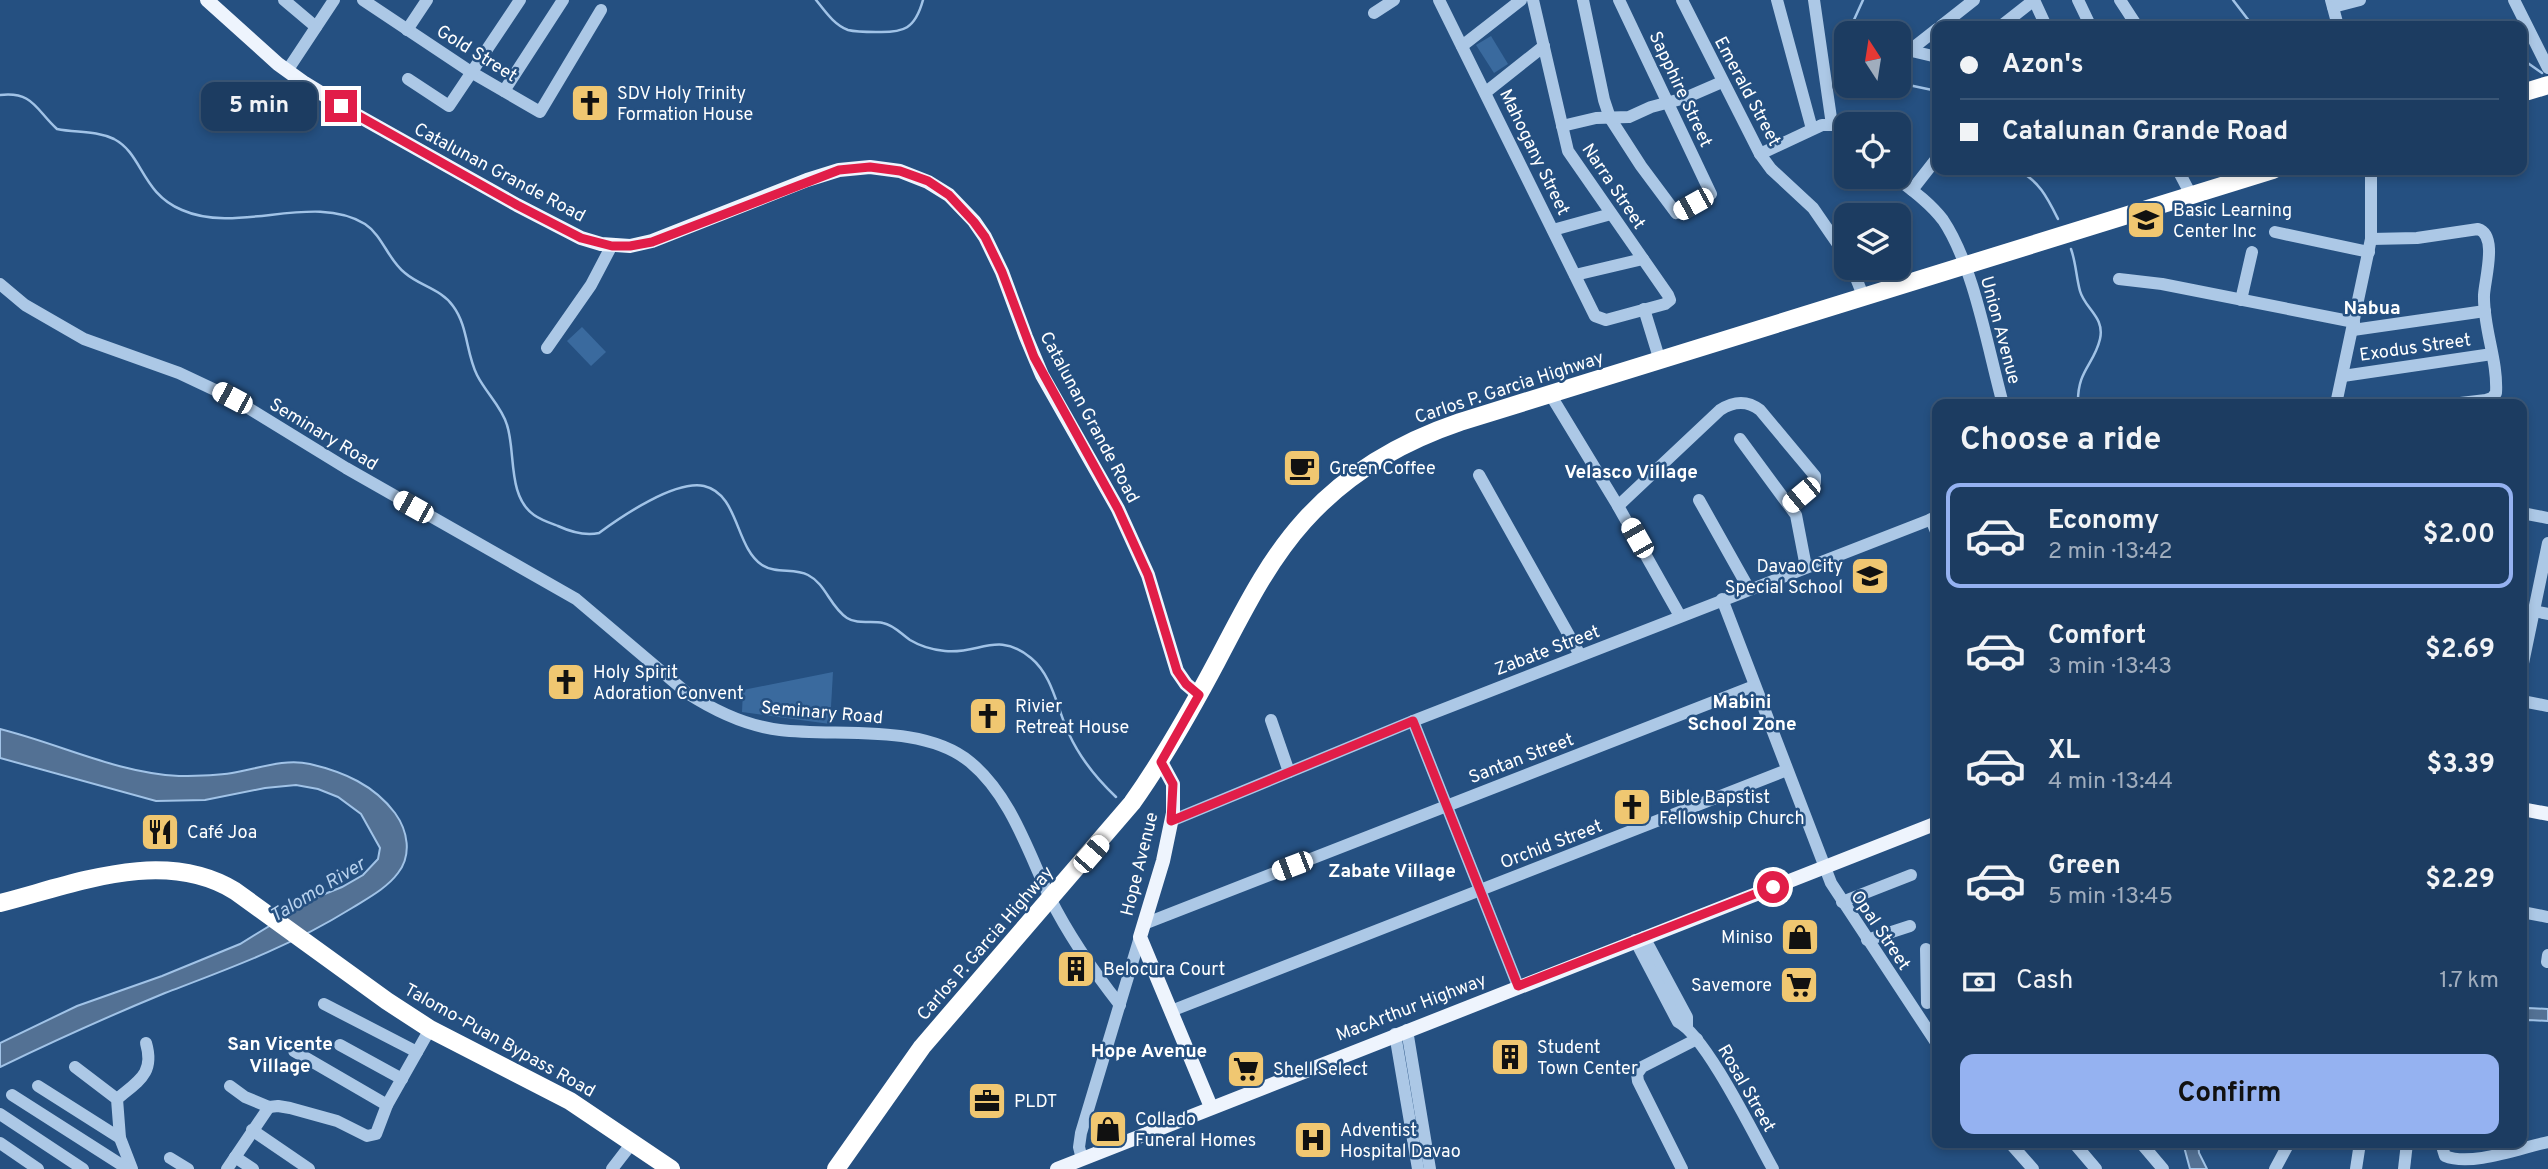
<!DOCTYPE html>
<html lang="en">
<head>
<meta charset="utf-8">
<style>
	body { margin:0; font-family:Overpass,sans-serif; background:#29476a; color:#f1f3f6; height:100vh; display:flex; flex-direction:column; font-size:26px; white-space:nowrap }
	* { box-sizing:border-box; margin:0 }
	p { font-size:23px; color:#a0adbd }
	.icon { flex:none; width:38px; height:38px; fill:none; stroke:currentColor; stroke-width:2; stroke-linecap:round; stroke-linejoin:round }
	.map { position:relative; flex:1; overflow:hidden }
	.sheet { position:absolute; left:1932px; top:399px; width:595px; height:749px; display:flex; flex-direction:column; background:#1c3c61; border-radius:14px; box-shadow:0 4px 10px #0003,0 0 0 2px #3a5676 }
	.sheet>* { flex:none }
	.top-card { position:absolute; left:1932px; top:21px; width:595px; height:154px; border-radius:14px; box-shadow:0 4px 10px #0003,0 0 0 2px #3a5676; display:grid; align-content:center; height:154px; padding:0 28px; background:#1c3c61 }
	.needle { width:46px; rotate:348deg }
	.fabs { position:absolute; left:1834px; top:21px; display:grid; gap:14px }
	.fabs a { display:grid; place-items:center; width:77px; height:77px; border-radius:14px; background:#1c3c61; box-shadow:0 4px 10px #0003,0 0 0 2px #3a5676; font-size:35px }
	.end { position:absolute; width:32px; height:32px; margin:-16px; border:9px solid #e11d48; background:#fff; box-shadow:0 0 0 4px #fff }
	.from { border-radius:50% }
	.bubble { position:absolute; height:49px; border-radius:14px; background:#1c3c61; box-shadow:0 4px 10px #0003,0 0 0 2px #3a5676; font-size:23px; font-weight:700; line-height:49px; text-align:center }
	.car { position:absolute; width:21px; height:42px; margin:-21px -10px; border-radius:9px; box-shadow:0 0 5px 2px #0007; background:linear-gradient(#fff 24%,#345 0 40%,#fff 0 76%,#345 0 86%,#fff 0) }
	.top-card b { display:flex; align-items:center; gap:24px; height:66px; font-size:26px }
	.top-card b+b { border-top:2px solid #3a5676 }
	.top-card i { width:18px; height:18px; background:#f1f3f6 }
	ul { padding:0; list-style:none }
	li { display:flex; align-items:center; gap:21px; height:105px; margin:0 14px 10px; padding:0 14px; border:4px solid transparent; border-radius:14px }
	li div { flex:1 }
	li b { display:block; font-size:26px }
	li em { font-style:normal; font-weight:700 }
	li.current { border-color:#95b2f1 }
	li>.icon { width:63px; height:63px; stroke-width:1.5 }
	h2 { padding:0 28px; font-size:32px; line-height:84px }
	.pay { display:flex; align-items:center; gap:18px; height:77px; padding:0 28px; font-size:26px }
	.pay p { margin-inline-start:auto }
	.primary-button { display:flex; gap:14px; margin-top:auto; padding:14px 28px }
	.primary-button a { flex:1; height:80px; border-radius:14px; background:#95b2f1; color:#111; font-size:28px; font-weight:700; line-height:80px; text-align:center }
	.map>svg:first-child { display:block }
	.green { fill:#3a6a9e }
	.water { fill:#537194; stroke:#a1c3e7; stroke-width:2 }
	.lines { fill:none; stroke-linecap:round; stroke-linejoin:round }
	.stream { stroke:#a1c3e7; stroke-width:2.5 }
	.minor { stroke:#acc8e6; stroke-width:12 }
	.major { stroke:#eef4fd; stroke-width:14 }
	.highway { stroke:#fff; stroke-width:18 }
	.route { stroke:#e11d48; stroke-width:9 }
	.labels { text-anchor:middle; stroke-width:5; stroke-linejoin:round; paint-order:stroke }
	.street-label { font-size:18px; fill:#fff; stroke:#255081 }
	.poi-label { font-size:18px; fill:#fff; stroke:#255081; text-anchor:start }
	.neighbourhood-label { font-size:19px; font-weight:bold; fill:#fff; stroke:#255081 }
	.water-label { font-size:19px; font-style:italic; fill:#b8d2ee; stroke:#255081 }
</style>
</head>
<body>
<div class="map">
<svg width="2548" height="1169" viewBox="0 0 2548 1169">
	<rect width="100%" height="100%" fill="#255081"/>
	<g class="green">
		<path d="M1491,36l17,28 -14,9 -18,-28z"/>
		<path d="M582,327l24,25 -15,14 -24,-25z"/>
		<path d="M833,672l-3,52 -88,-12 1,-22z"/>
	</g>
	<g class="water">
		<path d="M0,729c60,15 117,44 179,47 17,0 35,0 53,-3 25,-4 52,-15 78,-9 34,8 64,21 85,49 13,18 17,42 3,60 -11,15 -30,25 -46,35 -63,39 -119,59 -187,85 -56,23 -111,48 -165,74v-24l77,-37 85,-30 78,-32 31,-19 19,-17 52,-21 21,-12 15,-16 2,-11 -19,-34 -23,-17 -20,-8 -22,-4 -31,3 -60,12 -49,1 -156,-43z"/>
		<path d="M2528,1008l20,1v12l-19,-1 -7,3v-13z"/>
		<path d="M2183,1143h15l1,10 8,16h-17z"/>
	</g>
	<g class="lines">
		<g class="stream">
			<path d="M816,0c9,11 18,25 32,30 8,2 19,2 28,2 28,1 39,-3 47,-32"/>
			<path d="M2233,0l20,26"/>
			<path d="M1848,33l15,-33"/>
			<path d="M2522,59l20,14"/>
			<path d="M1899,83l38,8"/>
			<path d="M0,95c33,-4 36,15 57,34 19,4 38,1 57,10 29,15 27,54 68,71 56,25 131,-18 183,14 18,12 23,36 40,49 15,13 36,16 48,33 15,20 13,47 24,69 9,18 25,32 30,50 9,27 0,71 27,90 7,5 16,8 24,11 13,6 27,10 41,7 23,-17 76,-53 105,-47 35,8 31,61 58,79 14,9 32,3 46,10 18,9 22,32 39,43 11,7 24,2 36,5 11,2 18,11 27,17 10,6 24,10 35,11 34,4 52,-21 86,7 22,18 26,51 38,76 11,24 27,44 47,63"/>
			<path d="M2017,170c22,10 31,29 41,49"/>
			<path d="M2071,249c5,14 5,27 9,42 5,18 25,26 20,48 -6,26 -23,31 -22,65"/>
		</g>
		<g class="minor">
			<path d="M284,0l32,27"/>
			<path d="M363,0l108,72 69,40 61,-102"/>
			<path d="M1439,0l156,316 11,4 59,-16 5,-4 -2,-5 -100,-144 -35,-151"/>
			<path d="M1583,0l21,100 6,18 31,48 35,47 35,-19 -92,-194"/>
			<path d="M1682,0l78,154 11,15 42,39 33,48"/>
			<path d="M1777,0l35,129"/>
			<path d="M1814,0l18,125"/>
			<path d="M2078,0l12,25"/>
			<path d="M2120,0l17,26"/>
			<path d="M2331,0l7,26"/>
			<path d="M2514,0l34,68"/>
			<path d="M2333,7l27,-7"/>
			<path d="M1374,13l20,-13"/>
			<path d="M1941,26l33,-26"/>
			<path d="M2001,26l33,-26 12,26"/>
			<path d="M407,30l20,-30"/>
			<path d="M1462,46l59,-46"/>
			<path d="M1899,48l38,9"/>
			<path d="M1909,51l28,-22"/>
			<path d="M287,71l47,-71"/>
			<path d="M408,79l41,27 71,-106"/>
			<path d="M504,91l59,-91"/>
			<path d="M1486,92l58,-46"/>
			<path d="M1562,126l34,-8 33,-1 22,-10 34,-9 37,-16"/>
			<path d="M1760,154l62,-29h13l11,8"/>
			<path d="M2178,170l13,25"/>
			<path d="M1895,177c17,13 35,26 48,43 31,46 45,130 60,184"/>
			<path d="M1912,190l25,-32"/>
			<path d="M1553,230l58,-16"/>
			<path d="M2275,232l94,20"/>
			<path d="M2371,239l46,-1 61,-9c20,6 7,49 6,66 -1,33 14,65 12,98l-4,5 -6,2 -34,4"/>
			<path d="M1852,268l12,30"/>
			<path d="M1575,275l68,-16"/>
			<path d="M2119,279l43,5 192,38"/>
			<path d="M0,284l25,21 59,34 95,34 53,25 114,70 230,131 111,94c28,18 59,33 93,37 59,7 143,-7 190,32 41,34 58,90 80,136 19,38 44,74 70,107"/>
			<path d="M2241,300l11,-48"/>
			<path d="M1644,309l16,52"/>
			<path d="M2353,330l132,-19"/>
			<path d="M547,348l44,-63 21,-40"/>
			<path d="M2343,376l149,-22"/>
			<path d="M1550,394l68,112 62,110"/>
			<path d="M2336,404l35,-165v-69"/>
			<path d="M1740,439l56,76 10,52"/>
			<path d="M1479,475l101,180"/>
			<path d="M1699,500l50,89"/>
			<path d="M1618,506l102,-96c14,-9 27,-10 40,0l55,66v7l-3,3 -22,18"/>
			<path d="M2522,513l26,5"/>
			<path d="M1931,519l6,15"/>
			<path d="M1722,599l109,284 106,161"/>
			<path d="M2534,611l14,3"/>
			<path d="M2522,668l26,-125"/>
			<path d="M2522,701l26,5"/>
			<path d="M1271,720l18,52"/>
			<path d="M1413,721l105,265"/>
			<path d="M1171,821l242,-100 524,-204"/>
			<path d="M1842,902l69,-27"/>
			<path d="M2522,912l26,5"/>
			<path d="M1144,924l610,-238"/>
			<path d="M1644,937l43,80v9"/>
			<path d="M1635,940l43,82c28,14 77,115 95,147"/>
			<path d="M1867,940l43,-14"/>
			<path d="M1926,949l1,54"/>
			<path d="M2547,962l1,-7"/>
			<path d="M324,1004l93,48"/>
			<path d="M1171,1011l616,-241"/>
			<path d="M1407,1030l23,139"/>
			<path d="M1395,1034l23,135"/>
			<path d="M340,1045l62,34"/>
			<path d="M294,1051l93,54"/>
			<path d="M75,1067l42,32 3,39 12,31"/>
			<path d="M38,1086l82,52"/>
			<path d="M230,1086l15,11 24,10 9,-1 12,2 47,13 30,15 9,-2 11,-29 43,-76"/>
			<path d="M12,1095l116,74"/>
			<path d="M117,1099c21,-18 38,-25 29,-56"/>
			<path d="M0,1114l83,55"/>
			<path d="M252,1130l57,39"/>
			<path d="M0,1143l38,26"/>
			<path d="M2010,1143l23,26"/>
			<path d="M2074,1143l22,26"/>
			<path d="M2141,1143l22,26"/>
			<path d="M2441,1143l4,13c26,11 75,-8 103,-14"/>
			<path d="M235,1157l18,12"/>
			<path d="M170,1158l18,11"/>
			<path d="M1082,1159l-3,-12 2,-14 59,-196"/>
			<path d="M227,1169l42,-62"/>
			<path d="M612,1169l20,-26"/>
			<path d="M1682,1169l-44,-88 -1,-7 5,-7 55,-28"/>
			<path d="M2275,1169l14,-26"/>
			<path d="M2356,1169l4,-26"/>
			<path d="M2404,1169l3,-26"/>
		</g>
		<g class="major">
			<path d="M207,0l71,64 25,18 52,32 162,91 64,33 20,6 29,2 22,-5 155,-61 32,-10 31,-3 30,4 28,11 21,13 25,26 11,16 17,35 24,65 16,38 76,134 30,66 29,96 9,13 13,11"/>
			<path d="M1161,762l12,22v29l-10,48 -23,76 71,170"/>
			<path d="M2522,809l26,5"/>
			<path d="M1057,1169l880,-346"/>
		</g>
		<g class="highway">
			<path d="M2522,93l26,-8"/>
			<path d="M0,903c75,-19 163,-56 235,-12l152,110 43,28 140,72 101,68"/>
			<path d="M836,1169l86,-122 210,-244c32,-45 59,-93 85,-142 26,-49 50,-99 87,-140 42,-47 97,-79 156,-99l813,-252"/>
		</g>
	</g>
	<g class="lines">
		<path class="route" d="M341,106l176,99 64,33 31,8h18l22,-4 187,-72 31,-3 30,4 28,10 21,14 25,27 11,15 17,35 32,85 84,152 30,66 29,96 9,13 13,11 -38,67 12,22 -2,37 242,-100 105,265 255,-99"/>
	</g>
	<defs>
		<g id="church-square" transform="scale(2.0125)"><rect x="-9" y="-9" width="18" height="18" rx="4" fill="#f0c771" stroke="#255081"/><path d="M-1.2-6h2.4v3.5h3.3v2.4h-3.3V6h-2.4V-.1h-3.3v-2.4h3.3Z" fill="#111"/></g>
		<g id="school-square" transform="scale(2.0125)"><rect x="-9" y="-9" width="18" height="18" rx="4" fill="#f0c771" stroke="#255081"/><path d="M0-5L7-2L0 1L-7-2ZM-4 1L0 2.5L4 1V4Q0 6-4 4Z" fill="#111"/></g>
		<g id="cafe-square" transform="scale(2.0125)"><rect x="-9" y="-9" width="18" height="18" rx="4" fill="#f0c771" stroke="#255081"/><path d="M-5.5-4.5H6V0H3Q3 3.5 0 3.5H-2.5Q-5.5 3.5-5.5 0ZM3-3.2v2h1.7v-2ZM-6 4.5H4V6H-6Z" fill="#111"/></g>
		<g id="restaurant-square" transform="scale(2.0125)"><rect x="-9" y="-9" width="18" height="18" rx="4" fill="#f0c771" stroke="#255081"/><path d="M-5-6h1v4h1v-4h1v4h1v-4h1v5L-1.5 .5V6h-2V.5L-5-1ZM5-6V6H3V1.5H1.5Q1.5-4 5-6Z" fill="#111"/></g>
		<g id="shop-square" transform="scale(2.0125)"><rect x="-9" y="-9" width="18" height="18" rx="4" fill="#f0c771" stroke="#255081"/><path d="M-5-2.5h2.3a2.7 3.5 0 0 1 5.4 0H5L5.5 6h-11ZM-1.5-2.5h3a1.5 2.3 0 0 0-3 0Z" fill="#111"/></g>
		<g id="building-square" transform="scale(2.0125)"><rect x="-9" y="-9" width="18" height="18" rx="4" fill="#f0c771" stroke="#255081"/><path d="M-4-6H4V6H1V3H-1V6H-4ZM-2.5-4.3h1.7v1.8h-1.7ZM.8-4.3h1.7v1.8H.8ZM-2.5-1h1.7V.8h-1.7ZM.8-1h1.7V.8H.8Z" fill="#111"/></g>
		<g id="supermarket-square" transform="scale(2.0125)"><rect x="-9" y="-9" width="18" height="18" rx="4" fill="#f0c771" stroke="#255081"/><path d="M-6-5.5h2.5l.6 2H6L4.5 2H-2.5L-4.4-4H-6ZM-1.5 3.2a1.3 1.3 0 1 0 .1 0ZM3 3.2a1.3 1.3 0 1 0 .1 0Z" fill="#111"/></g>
		<g id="office-square" transform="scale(2.0125)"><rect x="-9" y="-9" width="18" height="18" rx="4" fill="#f0c771" stroke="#255081"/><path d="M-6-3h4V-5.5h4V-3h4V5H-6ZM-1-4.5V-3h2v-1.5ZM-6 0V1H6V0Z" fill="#111"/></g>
		<g id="hospital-square" transform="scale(2.0125)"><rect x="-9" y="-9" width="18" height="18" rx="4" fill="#f0c771" stroke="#255081"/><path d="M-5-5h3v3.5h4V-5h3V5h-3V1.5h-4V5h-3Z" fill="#111"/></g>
	</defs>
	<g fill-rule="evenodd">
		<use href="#church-square" x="590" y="103"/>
		<use href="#school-square" x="2146" y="220"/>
		<use href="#cafe-square" x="1302" y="468"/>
		<use href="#school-square" x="1870" y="576"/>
		<use href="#church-square" x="566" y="682"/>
		<use href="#church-square" x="988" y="716"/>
		<use href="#church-square" x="1632" y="807"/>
		<use href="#restaurant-square" x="160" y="832"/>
		<use href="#shop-square" x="1800" y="937"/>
		<use href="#building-square" x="1076" y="969"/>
		<use href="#supermarket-square" x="1799" y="985"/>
		<use href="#building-square" x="1510" y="1057"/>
		<use href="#supermarket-square" x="1246" y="1069"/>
		<use href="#office-square" x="987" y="1101"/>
		<use href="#shop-square" x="1108" y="1129"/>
		<use href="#hospital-square" x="1313" y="1140"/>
	</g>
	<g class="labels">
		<g class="street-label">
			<text transform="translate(477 53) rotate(32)" y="6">Gold Street</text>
			<text transform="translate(1681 89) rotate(65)" y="6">Sapphire Street</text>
			<text transform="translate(1748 91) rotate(62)" y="6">Emerald Street</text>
			<text transform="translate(1535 152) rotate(64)" y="6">Mahogany Street</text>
			<text transform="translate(500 172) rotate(28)" y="6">Catalunan Grande Road</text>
			<text transform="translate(1614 186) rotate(56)" y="6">Narra Street</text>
			<text transform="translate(2001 330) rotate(75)" y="6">Union Avenue</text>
			<text transform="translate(2415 347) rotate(-8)" y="6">Exodus Street</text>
			<text transform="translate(1509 387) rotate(-18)" y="6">Carlos P. Garcia Highway</text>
			<text transform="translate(1090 417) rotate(62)" y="6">Catalunan Grande Road</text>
			<text transform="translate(324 434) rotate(31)" y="6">Seminary Road</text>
			<text transform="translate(1547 650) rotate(-21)" y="6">Zabate Street</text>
			<text transform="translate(822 712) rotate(5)" y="6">Seminary Road</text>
			<text transform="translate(1521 758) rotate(-21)" y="6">Santan Street</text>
			<text transform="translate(1551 844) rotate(-21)" y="6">Orchid Street</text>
			<text transform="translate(1139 864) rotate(-76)" y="6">Hope Avenue</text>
			<text transform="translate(1881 930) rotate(56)" y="6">Opal Street</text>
			<text transform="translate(985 943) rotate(-49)" y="6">Carlos P. Garcia Highway</text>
			<text transform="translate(1411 1007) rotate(-21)" y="6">MacArthur Highway</text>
			<text transform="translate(500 1040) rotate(29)" y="6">Talomo-Puan Bypass Road</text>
			<text transform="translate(1747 1088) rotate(60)" y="6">Rosal Street</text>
		</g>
		<g class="poi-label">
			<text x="617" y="99">SDV Holy Trinity<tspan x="617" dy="21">Formation House</tspan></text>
			<text x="2173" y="216">Basic Learning<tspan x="2173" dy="21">Center Inc</tspan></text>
			<text x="1329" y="474">Green Coffee</text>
			<text x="1843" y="572" text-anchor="end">Davao City<tspan x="1843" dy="21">Special School</tspan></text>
			<text x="593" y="678">Holy Spirit<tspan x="593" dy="21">Adoration Convent</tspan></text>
			<text x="1015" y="712">Rivier<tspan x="1015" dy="21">Retreat House</tspan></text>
			<text x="1659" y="803">Bible Bapstist<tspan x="1659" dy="21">Fellowship Church</tspan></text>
			<text x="187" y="838">Café Joa</text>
			<text x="1773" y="943" text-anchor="end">Miniso</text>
			<text x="1103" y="975">Belocura Court</text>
			<text x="1772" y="991" text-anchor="end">Savemore</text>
			<text x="1537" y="1053">Student<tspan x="1537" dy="21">Town Center</tspan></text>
			<text x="1273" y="1075">Shell Select</text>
			<text x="1014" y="1107">PLDT</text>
			<text x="1135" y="1125">Collado<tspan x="1135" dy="21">Funeral Homes</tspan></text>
			<text x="1340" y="1136">Adventist<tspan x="1340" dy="21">Hospital Davao</tspan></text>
		</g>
		<g class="neighbourhood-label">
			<text x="2372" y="314">Nabua</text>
			<text x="1631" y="478">Velasco Village</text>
			<text x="1742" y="708">Mabini<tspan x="1742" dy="22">School Zone</tspan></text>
			<text x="1392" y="877">Zabate Village</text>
			<text x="280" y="1050">San Vicente<tspan x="280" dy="22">Village</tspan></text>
			<text x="1149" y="1057">Hope Avenue</text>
		</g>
		<g class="water-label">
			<text transform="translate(317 889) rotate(-31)" y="7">Talomo River</text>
		</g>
	</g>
</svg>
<div class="fabs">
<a><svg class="needle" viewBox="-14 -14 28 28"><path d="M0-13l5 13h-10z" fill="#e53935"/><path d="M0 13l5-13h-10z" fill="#a0adbd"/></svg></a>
<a><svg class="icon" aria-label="locate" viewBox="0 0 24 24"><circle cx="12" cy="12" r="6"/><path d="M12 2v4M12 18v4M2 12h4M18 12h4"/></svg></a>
<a><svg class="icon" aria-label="layers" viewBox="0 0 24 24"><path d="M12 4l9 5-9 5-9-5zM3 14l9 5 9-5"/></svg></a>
</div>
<i class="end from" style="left:1773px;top:887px"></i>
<i class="end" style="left:341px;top:106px"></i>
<div class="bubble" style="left:201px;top:82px;width:116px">5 min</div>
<i class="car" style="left:1693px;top:204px;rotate:241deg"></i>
<i class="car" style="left:232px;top:398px;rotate:298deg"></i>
<i class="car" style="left:1801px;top:495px;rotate:230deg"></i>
<i class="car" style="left:413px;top:507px;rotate:299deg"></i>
<i class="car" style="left:1637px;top:538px;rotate:330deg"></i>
<i class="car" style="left:1091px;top:854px;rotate:41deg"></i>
<i class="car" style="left:1292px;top:866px;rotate:249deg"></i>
<div class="top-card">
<b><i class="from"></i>Azon's</b>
<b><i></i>Catalunan Grande Road</b>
</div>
<section class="sheet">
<h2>Choose a ride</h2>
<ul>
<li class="current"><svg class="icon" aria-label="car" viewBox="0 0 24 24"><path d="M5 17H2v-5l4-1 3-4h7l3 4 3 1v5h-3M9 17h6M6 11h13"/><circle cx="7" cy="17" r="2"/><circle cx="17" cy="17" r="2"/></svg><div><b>Economy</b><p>2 min · 13:42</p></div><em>$2.00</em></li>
<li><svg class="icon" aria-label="car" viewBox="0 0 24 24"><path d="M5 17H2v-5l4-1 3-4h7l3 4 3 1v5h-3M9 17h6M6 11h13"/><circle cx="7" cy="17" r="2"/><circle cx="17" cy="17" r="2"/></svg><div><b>Comfort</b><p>3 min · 13:43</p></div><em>$2.69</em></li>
<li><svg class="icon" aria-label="car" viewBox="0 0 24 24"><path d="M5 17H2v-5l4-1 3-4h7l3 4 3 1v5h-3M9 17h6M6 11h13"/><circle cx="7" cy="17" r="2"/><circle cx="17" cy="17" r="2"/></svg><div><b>XL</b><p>4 min · 13:44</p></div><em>$3.39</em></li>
<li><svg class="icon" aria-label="car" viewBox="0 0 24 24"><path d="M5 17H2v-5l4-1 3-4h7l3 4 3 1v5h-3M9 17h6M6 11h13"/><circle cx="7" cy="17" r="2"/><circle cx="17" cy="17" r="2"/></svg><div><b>Green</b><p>5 min · 13:45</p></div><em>$2.29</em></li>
</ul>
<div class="pay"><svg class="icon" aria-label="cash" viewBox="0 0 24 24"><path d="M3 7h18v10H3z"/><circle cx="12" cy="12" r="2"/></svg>Cash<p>1.7 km</p></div>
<div class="primary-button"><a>Confirm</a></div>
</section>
</div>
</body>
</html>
